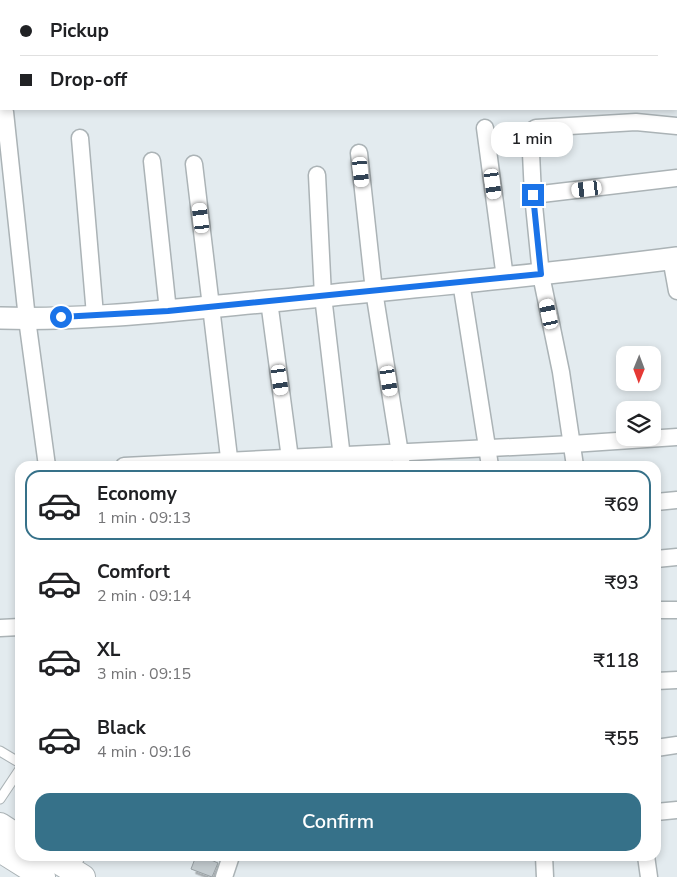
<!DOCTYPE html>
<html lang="en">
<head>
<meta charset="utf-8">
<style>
	body { margin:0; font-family:"Nunito Sans",sans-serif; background:#f2f2f2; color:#202124; height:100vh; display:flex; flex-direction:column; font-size:19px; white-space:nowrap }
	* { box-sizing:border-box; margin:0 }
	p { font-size:16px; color:#757577 }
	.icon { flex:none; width:28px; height:28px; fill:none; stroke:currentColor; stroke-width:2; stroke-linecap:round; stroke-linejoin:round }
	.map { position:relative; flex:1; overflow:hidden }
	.side { position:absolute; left:15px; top:461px; width:646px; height:400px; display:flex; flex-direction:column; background:#fff; border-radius:15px; box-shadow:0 2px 8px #0003 }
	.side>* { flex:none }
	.banner { position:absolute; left:0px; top:0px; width:678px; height:110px; box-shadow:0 2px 8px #0003; display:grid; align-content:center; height:110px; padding:0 20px; background:#fff }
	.needle { width:32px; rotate:181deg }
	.buttons { position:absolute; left:616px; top:346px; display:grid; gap:10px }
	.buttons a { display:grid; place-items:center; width:45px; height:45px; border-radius:10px; background:#fff; box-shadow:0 2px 8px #0003; font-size:25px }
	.end { position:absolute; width:22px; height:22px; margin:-11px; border:6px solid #1a73e8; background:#fff; box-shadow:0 0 0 2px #fff }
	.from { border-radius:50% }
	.bubble { position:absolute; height:35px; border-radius:15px; background:#fff; box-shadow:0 2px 8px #0003; font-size:16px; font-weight:600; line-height:35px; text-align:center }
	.car { position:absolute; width:15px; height:30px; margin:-15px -8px; border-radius:6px; box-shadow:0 0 4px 1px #0007; background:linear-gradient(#fff 24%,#345 0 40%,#fff 0 76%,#345 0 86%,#fff 0) }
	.banner b { display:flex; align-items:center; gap:18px; height:48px; font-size:19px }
	.banner b+b { border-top:1px solid #e0e0e0 }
	.banner i { width:12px; height:12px; background:#202124 }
	ul { padding:9px 0 0; list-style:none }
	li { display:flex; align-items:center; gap:15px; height:70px; margin:0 10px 8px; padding:0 10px; border:2px solid transparent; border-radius:15px }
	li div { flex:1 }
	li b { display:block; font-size:19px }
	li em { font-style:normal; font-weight:600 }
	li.current { border-color:#367189 }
	li>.icon { width:45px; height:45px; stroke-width:1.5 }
	.button { display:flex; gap:10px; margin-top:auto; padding:10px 20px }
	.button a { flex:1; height:58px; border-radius:15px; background:#367189; color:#fff; font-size:20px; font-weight:600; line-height:58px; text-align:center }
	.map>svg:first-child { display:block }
	.building { fill:#c4ccd0; stroke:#99a1a5; filter:url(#shadow) }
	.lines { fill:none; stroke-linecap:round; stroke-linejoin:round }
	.service-casing { stroke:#abb3b6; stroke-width:11 }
	.minor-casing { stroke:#abb3b6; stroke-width:19 }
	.tertiary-casing { stroke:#abb3b6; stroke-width:24 }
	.secondary-casing { stroke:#abb3b6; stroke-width:26 }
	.service { stroke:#fff; stroke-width:9 }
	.minor { stroke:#fff; stroke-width:16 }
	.tertiary { stroke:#fff; stroke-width:21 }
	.secondary { stroke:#fff; stroke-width:24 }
	.route { stroke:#1a73e8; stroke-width:6 }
</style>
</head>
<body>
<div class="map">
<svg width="677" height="877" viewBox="0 0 677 877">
	<defs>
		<filter id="shadow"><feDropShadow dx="4.5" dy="4.5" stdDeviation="0" flood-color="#0004"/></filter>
	</defs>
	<rect width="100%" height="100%" fill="#e3ebef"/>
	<path class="building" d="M196,856h6l16,7 -6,14 -21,-8z"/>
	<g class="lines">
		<g class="service-casing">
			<g id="service">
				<path d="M0,751l20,12"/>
				<path d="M0,799l20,-30"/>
				<path d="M72,870l9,-14"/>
			</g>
		</g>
		<g class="minor-casing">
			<g id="minor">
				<path d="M43,0v1"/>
				<path d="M676,37h1"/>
				<path d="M5,112l22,207 20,147"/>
				<path d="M485,128l20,150"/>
				<path d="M80,138l15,177"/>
				<path d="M359,153l15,138 28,175"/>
				<path d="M152,161l16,150"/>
				<path d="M194,164l36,302"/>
				<path d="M317,175l6,121 20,170"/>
				<path d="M533,195l144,-17"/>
				<path d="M671,258l6,33"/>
				<path d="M461,282l29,184"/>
				<path d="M269,301l22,165"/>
				<path d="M124,466l448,-22 105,-7"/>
				<path d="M575,466l-14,-94 -20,-97 -8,-80 -3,-63 6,-4 100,-6 41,4"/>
				<path d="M656,502l21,-2"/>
				<path d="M656,559l21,-2"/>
				<path d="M656,610h21"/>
				<path d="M0,628l20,-1"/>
				<path d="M656,681l21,-1"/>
				<path d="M656,748l21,-3"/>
				<path d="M656,812l21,-2"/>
				<path d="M544,856l1,21"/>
				<path d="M646,856l3,21"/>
				<path d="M224,877l7,-21"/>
			</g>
		</g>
		<g class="tertiary-casing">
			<path id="tertiary" d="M0,318c94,3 189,-10 283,-18 131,-13 263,-25 394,-42"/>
		</g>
		<g class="secondary-casing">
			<g id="secondary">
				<path d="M0,825l20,13"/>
				<path d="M0,850l43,27"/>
				<path d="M49,856l34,21"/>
			</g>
		</g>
		<use href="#service" class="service"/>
		<use href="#minor" class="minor"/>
		<use href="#tertiary" class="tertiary"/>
		<use href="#secondary" class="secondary"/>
	</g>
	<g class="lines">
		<path class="route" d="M61,317l107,-6 373,-37 -8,-79"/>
	</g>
</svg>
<div class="buttons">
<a><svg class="needle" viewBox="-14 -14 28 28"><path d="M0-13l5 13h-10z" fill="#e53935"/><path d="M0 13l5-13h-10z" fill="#757577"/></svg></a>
<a><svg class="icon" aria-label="layers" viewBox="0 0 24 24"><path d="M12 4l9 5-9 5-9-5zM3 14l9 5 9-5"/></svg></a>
</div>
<i class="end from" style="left:61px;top:317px"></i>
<i class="end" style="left:533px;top:195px"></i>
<div class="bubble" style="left:491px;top:122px;width:82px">1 min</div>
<i class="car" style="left:361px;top:172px;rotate:174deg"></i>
<i class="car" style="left:493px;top:184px;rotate:172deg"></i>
<i class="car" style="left:587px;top:189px;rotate:263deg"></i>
<i class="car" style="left:201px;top:218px;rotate:353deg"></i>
<i class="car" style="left:549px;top:314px;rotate:348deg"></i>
<i class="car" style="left:280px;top:380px;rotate:172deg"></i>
<i class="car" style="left:389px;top:381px;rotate:171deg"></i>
<div class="banner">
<b><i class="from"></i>Pickup</b>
<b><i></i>Drop-off</b>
</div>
<section class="side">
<ul>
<li class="current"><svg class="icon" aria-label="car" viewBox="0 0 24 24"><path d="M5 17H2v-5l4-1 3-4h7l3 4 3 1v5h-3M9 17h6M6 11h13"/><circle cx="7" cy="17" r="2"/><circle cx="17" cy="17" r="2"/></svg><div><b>Economy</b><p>1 min · 09:13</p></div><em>₹69</em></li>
<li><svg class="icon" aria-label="car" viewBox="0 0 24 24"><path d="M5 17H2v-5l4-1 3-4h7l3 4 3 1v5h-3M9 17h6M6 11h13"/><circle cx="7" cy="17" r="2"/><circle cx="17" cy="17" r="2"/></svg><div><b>Comfort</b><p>2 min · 09:14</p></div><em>₹93</em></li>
<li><svg class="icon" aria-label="car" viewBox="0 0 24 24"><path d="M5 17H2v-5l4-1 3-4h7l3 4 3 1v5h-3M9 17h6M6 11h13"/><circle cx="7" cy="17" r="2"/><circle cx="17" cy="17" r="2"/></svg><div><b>XL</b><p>3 min · 09:15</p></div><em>₹118</em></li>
<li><svg class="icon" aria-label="car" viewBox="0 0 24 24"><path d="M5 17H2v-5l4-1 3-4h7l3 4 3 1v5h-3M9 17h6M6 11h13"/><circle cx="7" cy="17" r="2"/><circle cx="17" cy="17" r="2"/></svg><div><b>Black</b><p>4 min · 09:16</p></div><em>₹55</em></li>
</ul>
<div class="button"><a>Confirm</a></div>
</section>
</div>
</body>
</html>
